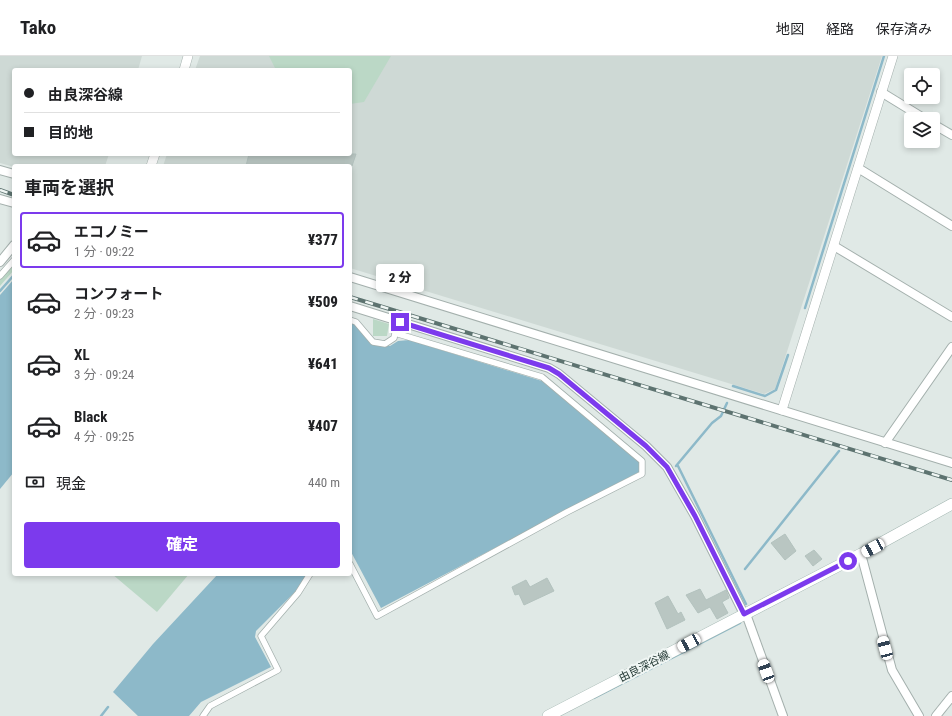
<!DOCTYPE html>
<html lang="ja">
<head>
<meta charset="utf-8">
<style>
	body { margin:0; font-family:"Roboto Condensed","Noto Sans JP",sans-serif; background:#f2f2f2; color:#202124; height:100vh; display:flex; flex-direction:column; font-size:15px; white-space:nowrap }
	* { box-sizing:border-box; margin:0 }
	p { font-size:13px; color:#757577 }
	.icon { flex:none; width:22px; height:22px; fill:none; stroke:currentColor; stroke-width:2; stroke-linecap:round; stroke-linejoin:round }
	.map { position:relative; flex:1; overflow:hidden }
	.side { position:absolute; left:12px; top:108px; width:340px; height:412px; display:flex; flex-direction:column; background:#fff; border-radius:4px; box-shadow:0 2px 6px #0003 }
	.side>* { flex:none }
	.top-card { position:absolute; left:12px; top:12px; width:340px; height:88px; border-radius:4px; box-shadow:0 2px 6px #0003; display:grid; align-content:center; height:88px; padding:0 12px; background:#fff }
	.fabs { position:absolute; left:904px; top:12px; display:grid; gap:8px }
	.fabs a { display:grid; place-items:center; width:36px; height:36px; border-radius:4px; background:#fff; box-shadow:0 2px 6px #0003; font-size:20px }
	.end { position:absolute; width:18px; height:18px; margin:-9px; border:5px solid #7c3aed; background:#fff; box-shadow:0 0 0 2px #fff }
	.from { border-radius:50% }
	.bubble { position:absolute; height:28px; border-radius:4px; background:#fff; box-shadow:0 2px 6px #0003; font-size:13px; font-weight:800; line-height:28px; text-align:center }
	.car { position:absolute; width:12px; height:24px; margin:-12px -6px; border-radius:5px; box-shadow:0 0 3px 1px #0007; background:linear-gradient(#fff 24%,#345 0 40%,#fff 0 76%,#345 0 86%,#fff 0) }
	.top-card b { display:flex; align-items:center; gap:14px; height:38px; font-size:15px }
	.top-card b+b { border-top:1px solid #e0e0e0 }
	.top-card i { width:10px; height:10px; background:#202124 }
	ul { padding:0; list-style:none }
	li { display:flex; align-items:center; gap:12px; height:56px; margin:0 8px 6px; padding:0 4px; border:2px solid transparent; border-radius:4px }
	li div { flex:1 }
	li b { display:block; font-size:15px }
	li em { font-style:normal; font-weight:800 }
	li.selected { border-color:#7c3aed }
	li>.icon { width:36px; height:36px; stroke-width:1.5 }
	h2 { padding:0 12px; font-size:18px; line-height:48px }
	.pay { display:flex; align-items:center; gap:10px; height:44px; padding:0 12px; font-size:15px }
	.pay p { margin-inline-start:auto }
	.button { display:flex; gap:8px; margin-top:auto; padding:8px 12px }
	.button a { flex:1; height:46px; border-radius:4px; background:#7c3aed; color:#fff; font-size:16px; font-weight:800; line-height:46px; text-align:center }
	header { display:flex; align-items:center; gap:24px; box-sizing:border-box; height:56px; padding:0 20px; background:#fff; border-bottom:1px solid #e0e0e0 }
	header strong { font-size:19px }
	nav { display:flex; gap:22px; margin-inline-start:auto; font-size:14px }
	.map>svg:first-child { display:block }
	.built { fill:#ced9d5 }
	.green { fill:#bbd8c6 }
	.water { fill:#8db9c9 }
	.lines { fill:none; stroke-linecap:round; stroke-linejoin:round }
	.stream { stroke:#8db9c9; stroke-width:2.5 }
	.building { fill:#b9c6c2; stroke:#b3c2be }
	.pedestrian-casing { stroke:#a4b0ad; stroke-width:7 }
	.minor-casing { stroke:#a4b0ad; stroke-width:10 }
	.tertiary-casing { stroke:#a4b0ad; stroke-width:10 }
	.secondary-casing { stroke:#a0b4af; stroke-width:12 }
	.pedestrian { stroke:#fff; stroke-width:5.5 }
	.minor { stroke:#fff; stroke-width:8 }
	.tertiary { stroke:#fff; stroke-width:9 }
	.secondary { stroke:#fff; stroke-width:11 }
	.rail-casing { stroke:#5d7370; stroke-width:4 }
	.rail { stroke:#f0f6f4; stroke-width:2.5; stroke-dasharray:8; stroke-linecap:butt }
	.route { stroke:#7c3aed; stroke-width:5 }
	.labels { text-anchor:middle; stroke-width:4; stroke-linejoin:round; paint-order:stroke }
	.street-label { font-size:11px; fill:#233834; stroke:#f0f6f4 }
</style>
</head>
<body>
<header>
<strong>Tako</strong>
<nav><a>地図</a><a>経路</a><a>保存済み</a></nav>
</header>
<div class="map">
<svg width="952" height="660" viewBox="0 0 952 660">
	<rect width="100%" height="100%" fill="#e0e9e6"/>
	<g class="built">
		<path d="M0,0h142l-4,14h-124v84h95l-4,12h-91v1l-14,-4z"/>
		<path d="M200,0h682l-107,333 -11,5 -414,-126v-102h-187l4,-12h183v-84h-155z"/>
	</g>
	<g class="green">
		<path d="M269,0h122l-27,46 -14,2v-34h-74z"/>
		<path d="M14,208v6l-14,16v-6z"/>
		<path d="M373,263l16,5 -2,12h-14z"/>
		<path d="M112,518h77l-32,38z"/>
	</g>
	<g class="water">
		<path d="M14,223v193l-14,17v-194z"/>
		<path d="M350,267l5,1 16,19 19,3 8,-5 11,-1 133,41 97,80v11l-258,136 -31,-58z"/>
		<path d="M218,518h90l-10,15 -42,42 -1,6 16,30 -70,35 -12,14h-51l-25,-24 40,-48z"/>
	</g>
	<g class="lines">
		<g class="stream">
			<path d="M0,235l14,-16"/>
			<path d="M805,252l79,-252"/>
			<path d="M733,330l32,10 11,-6 12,-35"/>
			<path d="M676,410l36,-43 9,-7 6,-13"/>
			<path d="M678,410l68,138"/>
			<path d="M745,513l94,-118"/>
			<path d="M594,642l146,-75"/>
			<path d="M101,660l7,-9"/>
		</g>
	</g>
	<g class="building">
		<path d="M249,98h107l-4,12h-106z"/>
		<path d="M785,478l11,17 -11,9 -14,-17z"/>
		<path d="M814,494l8,9 -9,7 -8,-10z"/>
		<path d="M547,522l7,13 -30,14 -5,-11 -4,1 -3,-8 14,-7 4,7z"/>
		<path d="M700,533l6,11 20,-10 3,8 -7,4 6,11 -11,6 -7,-12 -12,6 -12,-18z"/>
		<path d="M668,540l10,18 3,-2 4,8 -18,9 -12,-26z"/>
	</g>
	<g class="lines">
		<g class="pedestrian-casing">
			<g id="pedestrian">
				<path d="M0,220l14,-16"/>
				<path d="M350,264l6,2 17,20 12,2 9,-6 1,-5 147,44 100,84v13l-75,38 -190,104 -27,-52"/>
				<path d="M203,660l7,-10 68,-36 -17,-34 37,-43 12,-19"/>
			</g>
		</g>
		<g class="minor-casing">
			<g id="minor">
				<path d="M881,36l44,27"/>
				<path d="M933,68l19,11"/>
				<path d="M858,112l94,58"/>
				<path d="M0,114l14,4"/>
				<path d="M0,143l14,4"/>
				<path d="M834,190l118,71"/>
				<path d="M0,206l14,-17"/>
				<path d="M350,221l602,186"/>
				<path d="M350,250l199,62 10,6 87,72 21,21 28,49 49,98"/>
				<path d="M885,387l67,-96"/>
				<path d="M861,498l31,116 27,46"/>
				<path d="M746,558l37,102"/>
				<path d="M936,660l16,-20"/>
			</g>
		</g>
		<g class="tertiary-casing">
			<g id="tertiary">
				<path d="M184,14l4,-14"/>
				<path d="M151,110l4,-12"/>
				<path d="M782,354l111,-354"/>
			</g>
		</g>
		<g class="secondary-casing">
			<path id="secondary" d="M548,660l313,-162 91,-50"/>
		</g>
		<use href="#pedestrian" class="pedestrian"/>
		<use href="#minor" class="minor"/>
		<use href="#tertiary" class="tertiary"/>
		<use href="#secondary" class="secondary"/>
		<g class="rail-casing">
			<g id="rail">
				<path d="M0,134l14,5"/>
				<path d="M350,241l602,183"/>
			</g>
		</g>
		<use href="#rail" class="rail"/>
	</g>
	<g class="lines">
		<path class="route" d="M400,266l149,46 10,6 87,72 21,21 28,49 49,98 104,-53"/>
	</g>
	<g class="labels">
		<g class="street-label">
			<text transform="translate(644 610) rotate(-27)" y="4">由良深谷線</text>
		</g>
	</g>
</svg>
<div class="fabs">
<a><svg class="icon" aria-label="locate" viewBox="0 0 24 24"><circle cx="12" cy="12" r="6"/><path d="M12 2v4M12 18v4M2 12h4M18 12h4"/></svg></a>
<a><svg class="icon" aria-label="layers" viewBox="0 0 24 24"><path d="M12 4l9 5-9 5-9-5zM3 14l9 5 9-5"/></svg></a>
</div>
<i class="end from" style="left:848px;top:505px"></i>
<i class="end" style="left:400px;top:266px"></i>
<div class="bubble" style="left:376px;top:208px;width:48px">2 分</div>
<i class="car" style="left:873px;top:492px;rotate:242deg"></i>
<i class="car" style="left:689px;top:587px;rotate:242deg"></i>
<i class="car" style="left:885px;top:592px;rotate:345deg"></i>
<i class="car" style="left:766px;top:615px;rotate:340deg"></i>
<div class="top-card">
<b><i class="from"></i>由良深谷線</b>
<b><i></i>目的地</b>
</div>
<section class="side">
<h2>車両を選択</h2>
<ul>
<li class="selected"><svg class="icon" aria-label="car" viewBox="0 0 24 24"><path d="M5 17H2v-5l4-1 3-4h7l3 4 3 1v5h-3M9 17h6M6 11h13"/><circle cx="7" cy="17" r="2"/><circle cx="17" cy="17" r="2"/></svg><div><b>エコノミー</b><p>1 分 · 09:22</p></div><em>¥377</em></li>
<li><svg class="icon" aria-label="car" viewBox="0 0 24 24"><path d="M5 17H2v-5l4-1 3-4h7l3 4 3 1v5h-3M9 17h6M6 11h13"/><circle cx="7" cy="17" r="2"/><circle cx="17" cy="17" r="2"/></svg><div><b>コンフォート</b><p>2 分 · 09:23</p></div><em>¥509</em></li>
<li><svg class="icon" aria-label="car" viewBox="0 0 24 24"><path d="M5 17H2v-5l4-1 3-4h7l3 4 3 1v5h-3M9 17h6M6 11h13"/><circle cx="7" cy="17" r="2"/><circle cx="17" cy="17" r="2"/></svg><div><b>XL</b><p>3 分 · 09:24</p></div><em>¥641</em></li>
<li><svg class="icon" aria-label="car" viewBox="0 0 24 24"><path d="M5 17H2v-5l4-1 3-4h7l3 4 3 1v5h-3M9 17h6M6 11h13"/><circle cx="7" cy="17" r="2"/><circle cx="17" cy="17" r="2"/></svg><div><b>Black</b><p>4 分 · 09:25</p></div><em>¥407</em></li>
</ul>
<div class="pay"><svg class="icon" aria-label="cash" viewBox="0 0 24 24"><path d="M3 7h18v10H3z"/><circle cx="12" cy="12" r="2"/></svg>現金<p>440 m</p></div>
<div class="button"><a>確定</a></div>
</section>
</div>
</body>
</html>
